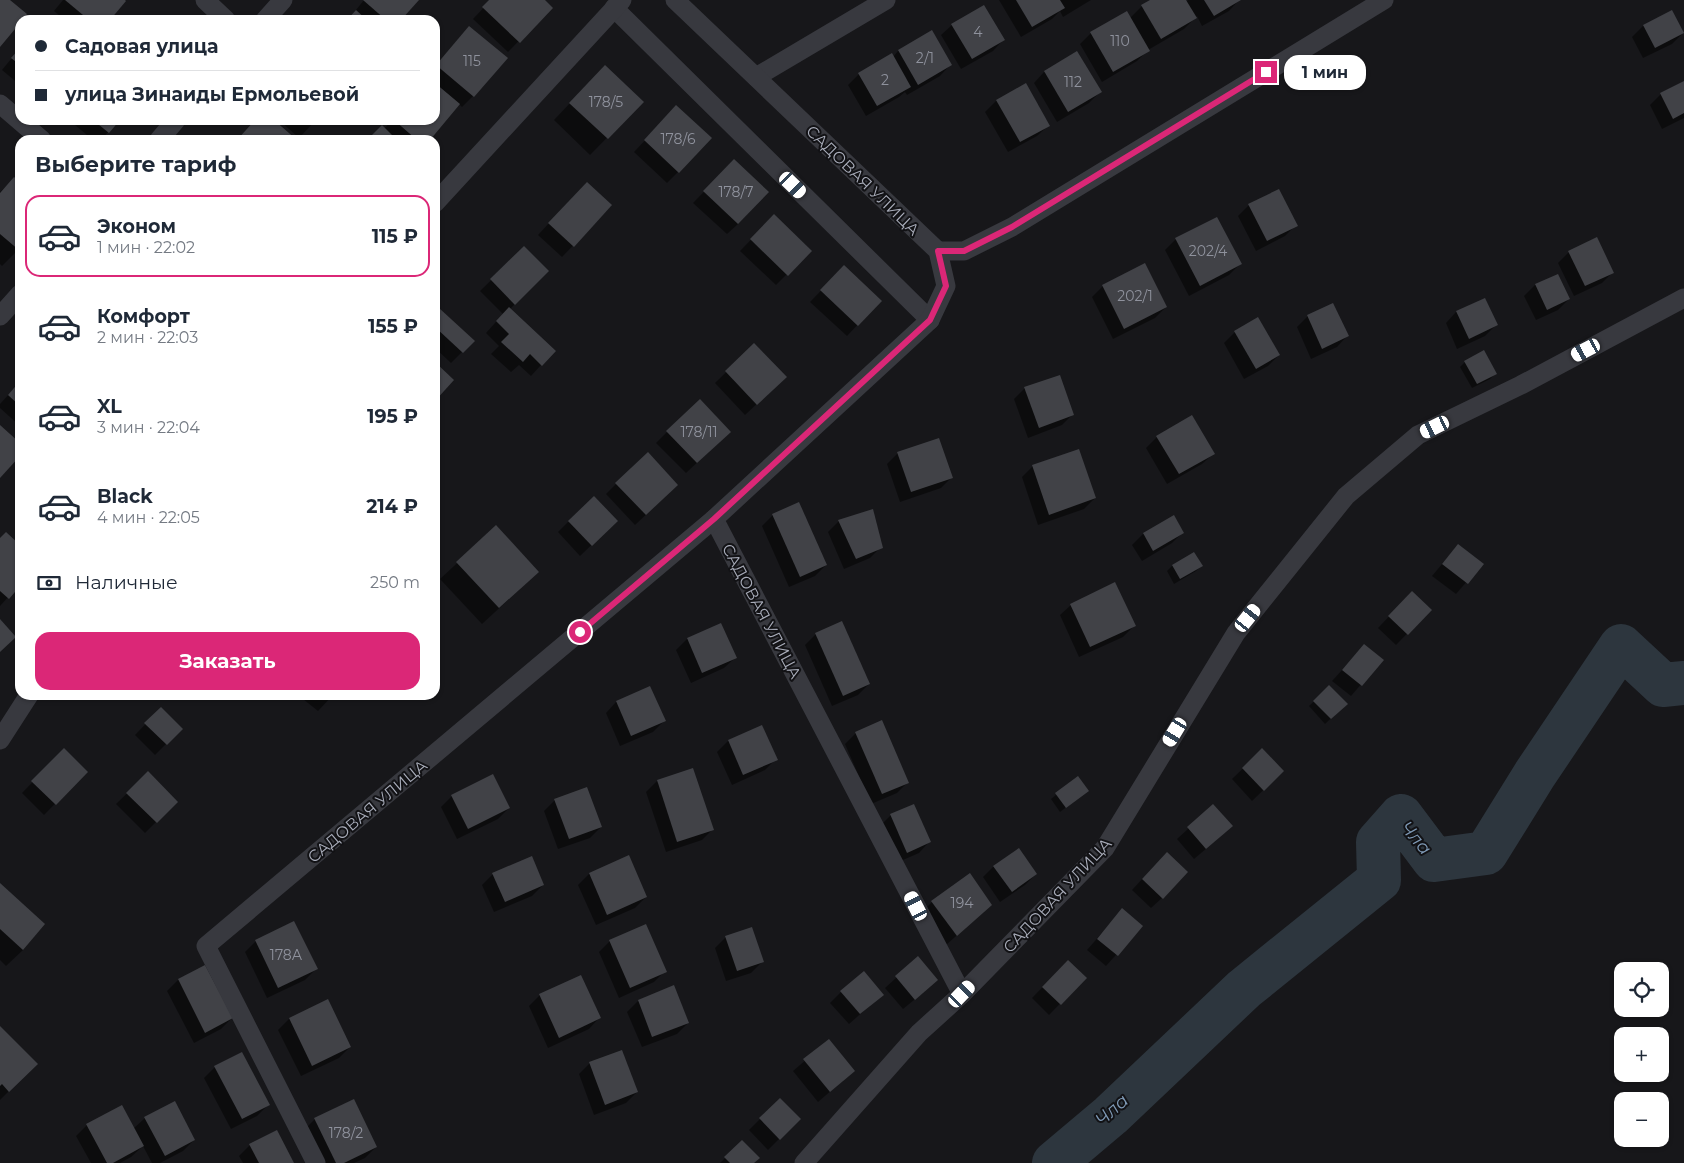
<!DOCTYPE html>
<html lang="ru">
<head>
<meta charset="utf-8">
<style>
	body { margin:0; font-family:Montserrat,sans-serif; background:#f2f2f3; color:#1f2937; height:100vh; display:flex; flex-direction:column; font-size:19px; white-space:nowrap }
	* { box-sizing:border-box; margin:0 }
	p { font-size:16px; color:#747a83 }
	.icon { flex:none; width:28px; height:28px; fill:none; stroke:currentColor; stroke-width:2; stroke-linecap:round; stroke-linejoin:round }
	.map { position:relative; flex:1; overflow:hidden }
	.panel { position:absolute; left:15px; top:135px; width:425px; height:565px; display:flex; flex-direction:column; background:#fff; border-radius:15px; box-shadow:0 1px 4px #0004 }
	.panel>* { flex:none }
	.hud { position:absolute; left:15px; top:15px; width:425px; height:110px; border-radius:15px; box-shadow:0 1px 4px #0004; display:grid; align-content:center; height:110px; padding:0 20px; background:#fff }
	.tools { position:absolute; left:1614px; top:962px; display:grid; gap:10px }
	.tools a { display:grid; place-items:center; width:55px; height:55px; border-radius:10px; background:#fff; box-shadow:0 1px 4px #0004; font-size:25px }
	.end { position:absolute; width:22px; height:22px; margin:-11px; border:6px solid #db2777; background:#fff; box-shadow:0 0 0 2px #fff }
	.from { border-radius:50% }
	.bubble { position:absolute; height:35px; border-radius:15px; background:#fff; box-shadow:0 1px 4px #0004; font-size:16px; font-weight:700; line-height:35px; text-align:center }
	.car { position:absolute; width:15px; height:30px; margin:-15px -8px; border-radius:6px; box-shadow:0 0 4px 1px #0007; background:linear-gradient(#fff 24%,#345 0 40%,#fff 0 76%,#345 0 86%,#fff 0) }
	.hud b { display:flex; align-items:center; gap:18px; height:48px; font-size:19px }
	.hud b+b { border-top:1px solid #e0e1e3 }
	.hud i { width:12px; height:12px; background:#1f2937 }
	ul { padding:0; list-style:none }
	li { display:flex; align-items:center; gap:15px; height:82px; margin:0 10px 8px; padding:0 10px; border:2px solid transparent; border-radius:15px }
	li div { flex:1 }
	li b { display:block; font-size:19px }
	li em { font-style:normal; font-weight:700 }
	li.active { border-color:#db2777 }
	li>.icon { width:45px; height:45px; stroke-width:1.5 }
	h2 { padding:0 20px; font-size:22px; line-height:60px }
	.pay { display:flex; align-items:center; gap:12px; height:55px; padding:0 20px; font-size:19px }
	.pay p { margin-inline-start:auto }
	.action { display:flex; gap:10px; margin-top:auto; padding:10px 20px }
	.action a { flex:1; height:58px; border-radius:15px; background:#db2777; color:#fff; font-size:20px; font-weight:700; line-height:58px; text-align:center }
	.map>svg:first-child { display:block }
	.shadow { fill:#0007 }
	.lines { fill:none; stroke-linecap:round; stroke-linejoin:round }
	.river { stroke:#2d363e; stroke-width:44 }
	.building { fill:#414247 }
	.street { stroke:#38393f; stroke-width:19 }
	.route { stroke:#db2777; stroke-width:6 }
	.labels { text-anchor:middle; stroke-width:4; stroke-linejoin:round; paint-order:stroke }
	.number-label { font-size:14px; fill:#8f929d }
	.street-label { font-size:16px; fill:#a9adba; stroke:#121215 }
	.water-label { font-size:18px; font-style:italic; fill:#7f9ab6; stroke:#121215 }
</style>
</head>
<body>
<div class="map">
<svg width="1684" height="1163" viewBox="0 0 1684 1163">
	<rect width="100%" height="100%" fill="#17171a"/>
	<g class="shadow">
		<path d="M63,0h60l-14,20h-44l-11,-9z"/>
		<path d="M364,0h53l-18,20h-51z"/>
		<path d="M491,0h52l8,8 -43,44 -35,-33z"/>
		<path d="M999,0h92l-28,17 -3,-6 -8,8 -31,18z"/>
		<path d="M1152,0h33l1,2 2,-2h51l-10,11 -27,15 -5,-10 -13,13 -36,21 -11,11 -35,21 -22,-38 11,-11 39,-15 12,-12z"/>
		<path d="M1672,12l11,21 -11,11 -29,14 -11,-21 11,-11z"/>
		<path d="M952,25l51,15 -10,11 -32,18 -20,-34z"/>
		<path d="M469,27l4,69 -11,11 -3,-3 -31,36h-59l15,-11 8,-9h43v-54z"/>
		<path d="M931,32l19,33 -10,11 -33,19 -2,-3 -6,5 -33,19 -18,-31 11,-11 32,-19 2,2 5,-6z"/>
		<path d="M20,48v37l-18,-15z"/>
		<path d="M1044,72l56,20 -11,11 -32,19 -23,-39z"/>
		<path d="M1684,82v36l-22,11 -12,-24 11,-11z"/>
		<path d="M589,83l53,19 -52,53 -36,-35z"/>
		<path d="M1025,85l23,41 -11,10 -29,16 -23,-40 11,-11z"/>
		<path d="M666,118l12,54 -11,11 -33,-31z"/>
		<path d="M69,120h50l-18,20h-8z"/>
		<path d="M279,120h37l-17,18z"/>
		<path d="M734,161l4,63 -11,10 -34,-31z"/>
		<path d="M14,179l6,5v64l-18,18 -2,-2v-72z"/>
		<path d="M576,194l35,12 -49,51 -24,-22z"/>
		<path d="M1249,205l47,20 -11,11 -29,15 -18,-35z"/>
		<path d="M774,216l36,35 -34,34 -36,-34z"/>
		<path d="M1176,239l64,25 -11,11 -40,21 -24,-46z"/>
		<path d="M524,248l24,23 -38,38 31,56 -10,11 -12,-11 -8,7 -20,-18 8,-8 -13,-13 17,-19 -23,-23z"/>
		<path d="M1569,252l44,20 -11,11 -28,13 -16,-33z"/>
		<path d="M1144,265l22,42 -11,11 -42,21 -21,-42 11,-11z"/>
		<path d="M844,267l36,34 -33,35 -37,-34z"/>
		<path d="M1557,275l12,24 -11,11 -22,10 -12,-24 11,-11z"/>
		<path d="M1484,299l12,26 -11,11 -28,13 -11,-26 10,-11z"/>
		<path d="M1332,305l15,31 -10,11 -26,12 -14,-32 11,-11z"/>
		<path d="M435,314l38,27 -22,22 -16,-15z"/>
		<path d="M1235,332l44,23 -11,11 -24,13 -20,-36z"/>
		<path d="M754,345l20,43 -29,27 -30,-32z"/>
		<path d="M1465,362l31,11 -6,6 -18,9 -12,-21z"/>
		<path d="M20,382v44l-20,-18v-4z"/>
		<path d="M1025,388l48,26 -11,11 -34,13 -14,-39z"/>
		<path d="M667,432l51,11 -32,30 -30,-30z"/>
		<path d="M1157,437l56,17 -11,10 -35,20 -21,-36z"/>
		<path d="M898,453l54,24 -11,11 -41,14 -13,-38z"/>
		<path d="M1033,466l62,32 -11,11 -46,16 -16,-48z"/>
		<path d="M616,484l50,12 -31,29 -29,-31z"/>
		<path d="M773,515l53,50 -11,11 -26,11 -27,-61z"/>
		<path d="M1174,516l9,16 -11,11 -30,18 -10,-16 11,-11z"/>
		<path d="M839,521l42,26 -11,11 -26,11 -16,-37z"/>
		<path d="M568,522l37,10 -25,24 -22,-24z"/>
		<path d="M496,527l25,61 -39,36 -42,-45z"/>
		<path d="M0,539l20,8v37l-20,22z"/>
		<path d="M1458,545l24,19 -26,30 -24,-18z"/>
		<path d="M1194,554l7,12 -5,5 -22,13 -7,-13 5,-5z"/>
		<path d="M1401,604l29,6 -34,35 -18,-17z"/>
		<path d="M1071,605l63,21 -11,11 -44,20 -19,-42z"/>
		<path d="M721,625l14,33 -11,10 -33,15 -15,-33 11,-11z"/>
		<path d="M816,634l53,50 -11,11 -26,11 -27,-61z"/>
		<path d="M1364,646l18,14 -31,36 -19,-15z"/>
		<path d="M1329,687l17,17 -21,20 -16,-18z"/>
		<path d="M650,688l14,33 -11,11 -33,14 -14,-33 10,-11z"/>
		<path d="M298,695h35l-15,16z"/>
		<path d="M161,708l20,21 -26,26 -20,-20z"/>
		<path d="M762,726l14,33 -11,11 -33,15 -15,-33 11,-11z"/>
		<path d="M856,733l52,49 -11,11 -26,11 -26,-60z"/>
		<path d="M64,750l22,22 -42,43 -22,-22z"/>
		<path d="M1262,750l21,21 -31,30 -20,-22z"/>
		<path d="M148,773l28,29 -31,31 -29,-29z"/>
		<path d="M1077,778l10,13 -27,21 -9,-13z"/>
		<path d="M657,781l56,48 -11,11 -36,12 -20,-60z"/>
		<path d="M452,796l57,12 -11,11 -41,20 -16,-32z"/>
		<path d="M555,800l46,27 -11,11 -32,11 -14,-38z"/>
		<path d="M1213,806l7,31 -26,22 -17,-20z"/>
		<path d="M891,815l38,27 -10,11 -23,10 -16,-37z"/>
		<path d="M628,857l18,40 -11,11 -39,17 -18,-40 11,-11z"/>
		<path d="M1156,864l6,34 -11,10 -19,-18z"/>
		<path d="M994,866l42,8 -11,11 -25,17 -17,-25z"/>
		<path d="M493,874l50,11 -11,11 -38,16 -12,-27z"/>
		<path d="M0,885l44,39 -21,26 -17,16 -6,-6z"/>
		<path d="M932,902l59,3 -45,40 -25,-32z"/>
		<path d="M1122,910l20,16 -36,40 -19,-16z"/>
		<path d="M726,937l36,25 -11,11 -25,8 -11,-33z"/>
		<path d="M256,941l60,28 -11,11 -38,18 -22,-46z"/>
		<path d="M610,941l55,30 -11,11 -35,16 -20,-46z"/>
		<path d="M918,958l7,33 -22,18 -18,-21z"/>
		<path d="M1068,961l17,17 -36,37 -17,-17z"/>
		<path d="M205,967l27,51 -11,11 -27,14 -27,-52 11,-11z"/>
		<path d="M580,977l19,41 -10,11 -41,19 -19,-42 11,-11z"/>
		<path d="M841,992l41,3 -33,29 -19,-21z"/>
		<path d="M327,1001l23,46 -11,11 -38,18 -23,-46 11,-11z"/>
		<path d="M638,1001l50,22 -11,11 -35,13 -15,-35z"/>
		<path d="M0,1028l36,36 -36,36z"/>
		<path d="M829,1040l25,31 -36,31 -25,-31z"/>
		<path d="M590,1063l47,29 -11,11 -32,12 -15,-41z"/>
		<path d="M215,1067l53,38 -11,11 -26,13 -27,-51z"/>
		<path d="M145,1118l49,22 -11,11 -23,12h-8l-9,-17 -12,11 -11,6h-29l-15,-27 11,-11 46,4z"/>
		<path d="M315,1119l61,28 -11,11 -11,5h-34l-16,-33z"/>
		<path d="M760,1119h39l-31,31 -19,-20z"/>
		<path d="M742,1142l10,21h-32z"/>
		<path d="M250,1145l43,18h-50l-4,-7z"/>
	</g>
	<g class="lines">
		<path class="river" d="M1054,1163l57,-48 133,-126 135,-109 -1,-38 23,-26 33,44 52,-7 49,-79 86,-128 42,39 21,-2"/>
	</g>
	<g class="building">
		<path d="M0,0h10l17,14 -5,6h-2v3l-20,24z"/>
		<path d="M65,0h60l1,1 -16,19h-21z"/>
		<path d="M363,0h56l-18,20h-15z"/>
		<path d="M489,0h56l8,8 -33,35 -38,-36z"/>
		<path d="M1016,0h44l5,8 -33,19z"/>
		<path d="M1150,0h36l11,18 -36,21 -20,-34z"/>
		<path d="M1204,0h37l-27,16z"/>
		<path d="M984,5l21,35 -33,19 -21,-35z"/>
		<path d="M356,10l11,10h-20z"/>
		<path d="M1672,10l12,23 -29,15 -12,-23z"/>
		<path d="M1127,11l23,40 -37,21 -23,-40z"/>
		<path d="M469,26l39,32 -34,39 -38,-32z"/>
		<path d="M932,30l20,35 -34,20 -20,-35z"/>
		<path d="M20,48v17l-9,-7z"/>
		<path d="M1077,51l25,41 -34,20 -24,-41z"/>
		<path d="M892,53l19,34 -34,19 -19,-33z"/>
		<path d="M605,65l39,37 -36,37 -39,-36z"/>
		<path d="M1684,81v32l-11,6 -13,-26z"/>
		<path d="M435,83l25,21 -30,36h-13l-23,-20h41z"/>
		<path d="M1026,83l24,43 -30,16 -24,-42z"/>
		<path d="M676,105l36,33 -33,35 -35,-33z"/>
		<path d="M93,120h27l-11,13z"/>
		<path d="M255,120h19l23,20h-60z"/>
		<path d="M382,125l15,15h-30z"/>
		<path d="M734,159l35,33 -31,32 -35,-33z"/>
		<path d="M14,177l6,5v69l-20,-17v-41z"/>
		<path d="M587,182l25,23 -38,42 -26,-24z"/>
		<path d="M1279,189l19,37 -31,15 -19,-37z"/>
		<path d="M774,214l38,37 -24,25 -38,-37z"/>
		<path d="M1217,217l25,47 -42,22 -25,-48z"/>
		<path d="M1597,237l17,36 -29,13 -17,-35z"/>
		<path d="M524,246l25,25 -34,34 -25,-26z"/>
		<path d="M1145,263l22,44 -43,22 -22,-44z"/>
		<path d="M844,265l38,36 -24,25 -38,-36z"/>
		<path d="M1558,274l12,25 -23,11 -12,-26z"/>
		<path d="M1485,298l13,27 -29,14 -13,-28z"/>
		<path d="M1333,303l16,33 -27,13 -15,-34z"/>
		<path d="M509,307l47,44 -14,15 -12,-12 -7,8 -22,-20 8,-8 -13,-13z"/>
		<path d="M439,308l36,33 -12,12 -28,-26v-14z"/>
		<path d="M1258,317l22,38 -24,14 -22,-38z"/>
		<path d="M754,343l33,34 -30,28 -32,-34z"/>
		<path d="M1484,350l13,24 -20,10 -13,-23z"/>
		<path d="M435,362l19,18 -19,21z"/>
		<path d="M1060,375l14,40 -35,13 -15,-41z"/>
		<path d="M20,381v25l-12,-11z"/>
		<path d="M700,399l31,33 -34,31 -31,-32z"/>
		<path d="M1192,415l23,39 -36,20 -23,-38z"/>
		<path d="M0,425l20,18v13l-20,22z"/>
		<path d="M939,438l14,40 -42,14 -14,-40z"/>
		<path d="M1079,449l17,49 -47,17 -17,-50z"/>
		<path d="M648,452l30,33 -32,30 -31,-32z"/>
		<path d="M594,496l24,25 -26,25 -24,-25z"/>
		<path d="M799,502l28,63 -27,12 -28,-63z"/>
		<path d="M873,509l10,39 -27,11 -18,-39z"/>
		<path d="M1174,515l10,18 -31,18 -10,-18z"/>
		<path d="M496,525l43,47 -40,36 -43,-46z"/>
		<path d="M6,532l14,13v41l-11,13 -9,-8v-53z"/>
		<path d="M1458,544l26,20 -16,20 -26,-20z"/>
		<path d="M1194,552l9,14 -23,13 -8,-14z"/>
		<path d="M1115,582l21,44 -46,21 -20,-43z"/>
		<path d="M1412,591l20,19 -24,25 -20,-19z"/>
		<path d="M0,619l16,18 -16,15z"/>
		<path d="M842,621l28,63 -27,12 -28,-63z"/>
		<path d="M721,623l16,35 -35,15 -15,-35z"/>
		<path d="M1364,644l20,16 -22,26 -20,-16z"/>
		<path d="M1329,685l19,19 -17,15 -18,-18z"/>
		<path d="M650,686l16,35 -35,15 -15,-35z"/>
		<path d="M161,707l22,22 -16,16 -23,-22z"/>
		<path d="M882,720l27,63 -27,11 -27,-62z"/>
		<path d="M762,725l16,35 -35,15 -15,-35z"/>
		<path d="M64,748l24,24 -32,33 -25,-24z"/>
		<path d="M1262,748l22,23 -20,20 -22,-23z"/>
		<path d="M693,768l21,62 -37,12 -20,-62z"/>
		<path d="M148,771l30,31 -21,21 -31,-30z"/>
		<path d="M493,774l17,34 -42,21 -17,-34z"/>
		<path d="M1078,776l11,15 -23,17 -11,-15z"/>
		<path d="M587,787l15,40 -33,12 -15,-40z"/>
		<path d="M914,804l17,38 -24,11 -17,-39z"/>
		<path d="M1213,804l20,22 -27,23 -19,-22z"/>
		<path d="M1019,848l18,26 -25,18 -19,-26z"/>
		<path d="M1167,852l21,20 -25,27 -21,-20z"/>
		<path d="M629,855l18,42 -40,18 -18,-42z"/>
		<path d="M532,856l12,29 -39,17 -13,-29z"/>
		<path d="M970,873l22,32 -35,31 -26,-35z"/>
		<path d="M0,883l45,41 -22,26 -23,-21z"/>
		<path d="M1122,908l21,18 -25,30 -21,-17z"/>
		<path d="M294,921l24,48 -40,19 -23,-48z"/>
		<path d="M646,924l21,48 -37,16 -21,-48z"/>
		<path d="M752,927l12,35 -27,9 -12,-35z"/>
		<path d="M918,956l20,24 -23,20 -20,-24z"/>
		<path d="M1068,960l19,18 -26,27 -19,-18z"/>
		<path d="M205,965l28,53 -28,15 -27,-54z"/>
		<path d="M864,971l20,24 -24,19 -20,-23z"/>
		<path d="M581,975l20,43 -42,20 -20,-44z"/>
		<path d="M674,985l15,38 -37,14 -14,-37z"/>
		<path d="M328,999l23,48 -39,19 -23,-48z"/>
		<path d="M0,1026l38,38 -29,28 -7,-8 -2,2z"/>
		<path d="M829,1039l26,32 -25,21 -27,-33z"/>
		<path d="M622,1050l16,42 -33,13 -16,-43z"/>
		<path d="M242,1052l28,53 -28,14 -28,-53z"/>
		<path d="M780,1098l21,21 -21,21 -21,-22z"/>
		<path d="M354,1099l23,48 -33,16h-8l-22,-45z"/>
		<path d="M175,1101l20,39 -30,16 -21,-39z"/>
		<path d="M122,1105l22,41 -31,17h-6l-21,-39z"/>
		<path d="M277,1130l17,33h-35l-10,-19z"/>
		<path d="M742,1140l18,18 -6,5h-24l-6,-6z"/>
	</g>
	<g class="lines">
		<g class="street">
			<path d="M205,0l21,20"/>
			<path d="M614,8l316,312"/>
			<path d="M265,20l18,-20"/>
			<path d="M756,77l130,-77"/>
			<path d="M0,104l42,36"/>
			<path d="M159,140l17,-20"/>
			<path d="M435,203l187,-203"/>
			<path d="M938,251h26l48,-24 372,-227"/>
			<path d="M0,316l20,-22"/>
			<path d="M714,519l248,475"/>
			<path d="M0,740l29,-45"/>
			<path d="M316,1163l-110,-217 508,-427 216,-199 16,-34 -8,-35 -263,-251"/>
			<path d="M804,1163l115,-130 43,-39 143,-146 131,-215 110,-137 72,-61 103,-50 163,-87"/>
		</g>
	</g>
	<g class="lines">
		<path class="route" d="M580,632l134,-113 216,-199 16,-34 -8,-35h26l48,-24 254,-155"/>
	</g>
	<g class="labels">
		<g class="number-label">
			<text x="978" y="37">4</text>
			<text x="1120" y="46">110</text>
			<text x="925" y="63">2/1</text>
			<text x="472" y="66">115</text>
			<text x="885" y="85">2</text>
			<text x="1073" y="87">112</text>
			<text x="606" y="107">178/5</text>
			<text x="678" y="144">178/6</text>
			<text x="736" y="197">178/7</text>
			<text x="1208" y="256">202/4</text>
			<text x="1135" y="301">202/1</text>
			<text x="699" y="437">178/11</text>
			<text x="962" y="908">194</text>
			<text x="286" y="960">178А</text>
			<text x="346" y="1138">178/2</text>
		</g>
		<g class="street-label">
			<text transform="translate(863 180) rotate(44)" y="6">САДОВАЯ УЛИЦА</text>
			<text transform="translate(762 611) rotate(62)" y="6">САДОВАЯ УЛИЦА</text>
			<text transform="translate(367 811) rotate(-40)" y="6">САДОВАЯ УЛИЦА</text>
			<text transform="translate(1057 895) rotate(-47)" y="6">САДОВАЯ УЛИЦА</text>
		</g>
		<g class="water-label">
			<text transform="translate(1416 838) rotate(50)" y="6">Чла</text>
			<text transform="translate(1112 1110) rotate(-42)" y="6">Чла</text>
		</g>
	</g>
</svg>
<div class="tools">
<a><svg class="icon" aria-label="locate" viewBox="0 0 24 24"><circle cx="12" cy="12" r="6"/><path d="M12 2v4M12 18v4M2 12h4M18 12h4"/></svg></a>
<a>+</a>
<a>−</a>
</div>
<i class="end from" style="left:580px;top:632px"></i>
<i class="end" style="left:1266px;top:72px"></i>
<div class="bubble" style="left:1284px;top:55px;width:82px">1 мин</div>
<i class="car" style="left:793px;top:185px;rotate:134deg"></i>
<i class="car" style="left:1586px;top:350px;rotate:242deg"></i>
<i class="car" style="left:1435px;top:427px;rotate:244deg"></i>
<i class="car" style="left:1248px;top:618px;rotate:39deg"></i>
<i class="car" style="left:1175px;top:732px;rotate:211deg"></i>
<i class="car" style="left:916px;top:906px;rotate:333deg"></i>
<i class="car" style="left:962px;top:994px;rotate:44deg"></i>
<div class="hud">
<b><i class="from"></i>Садовая улица</b>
<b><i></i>улица Зинаиды Ермольевой</b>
</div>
<section class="panel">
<h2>Выберите тариф</h2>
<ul>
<li class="active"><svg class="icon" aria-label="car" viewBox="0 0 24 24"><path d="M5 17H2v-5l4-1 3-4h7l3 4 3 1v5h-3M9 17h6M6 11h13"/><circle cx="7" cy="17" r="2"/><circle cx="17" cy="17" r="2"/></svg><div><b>Эконом</b><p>1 мин · 22:02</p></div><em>115 ₽</em></li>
<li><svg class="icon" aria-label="car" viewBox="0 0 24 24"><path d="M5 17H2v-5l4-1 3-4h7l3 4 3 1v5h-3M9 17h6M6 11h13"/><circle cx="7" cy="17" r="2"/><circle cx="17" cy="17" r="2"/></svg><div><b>Комфорт</b><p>2 мин · 22:03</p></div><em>155 ₽</em></li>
<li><svg class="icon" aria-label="car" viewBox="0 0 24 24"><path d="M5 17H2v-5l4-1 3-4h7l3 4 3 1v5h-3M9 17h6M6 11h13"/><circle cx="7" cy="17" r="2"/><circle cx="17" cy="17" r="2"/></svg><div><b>XL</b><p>3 мин · 22:04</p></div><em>195 ₽</em></li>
<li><svg class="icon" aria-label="car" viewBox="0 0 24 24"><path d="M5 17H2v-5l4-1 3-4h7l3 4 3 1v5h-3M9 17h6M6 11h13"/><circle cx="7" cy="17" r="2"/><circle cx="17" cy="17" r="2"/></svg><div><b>Black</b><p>4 мин · 22:05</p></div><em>214 ₽</em></li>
</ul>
<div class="pay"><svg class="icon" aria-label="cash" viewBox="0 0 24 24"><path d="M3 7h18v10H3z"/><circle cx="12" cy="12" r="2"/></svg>Наличные<p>250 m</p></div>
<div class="action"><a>Заказать</a></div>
</section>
</div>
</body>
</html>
